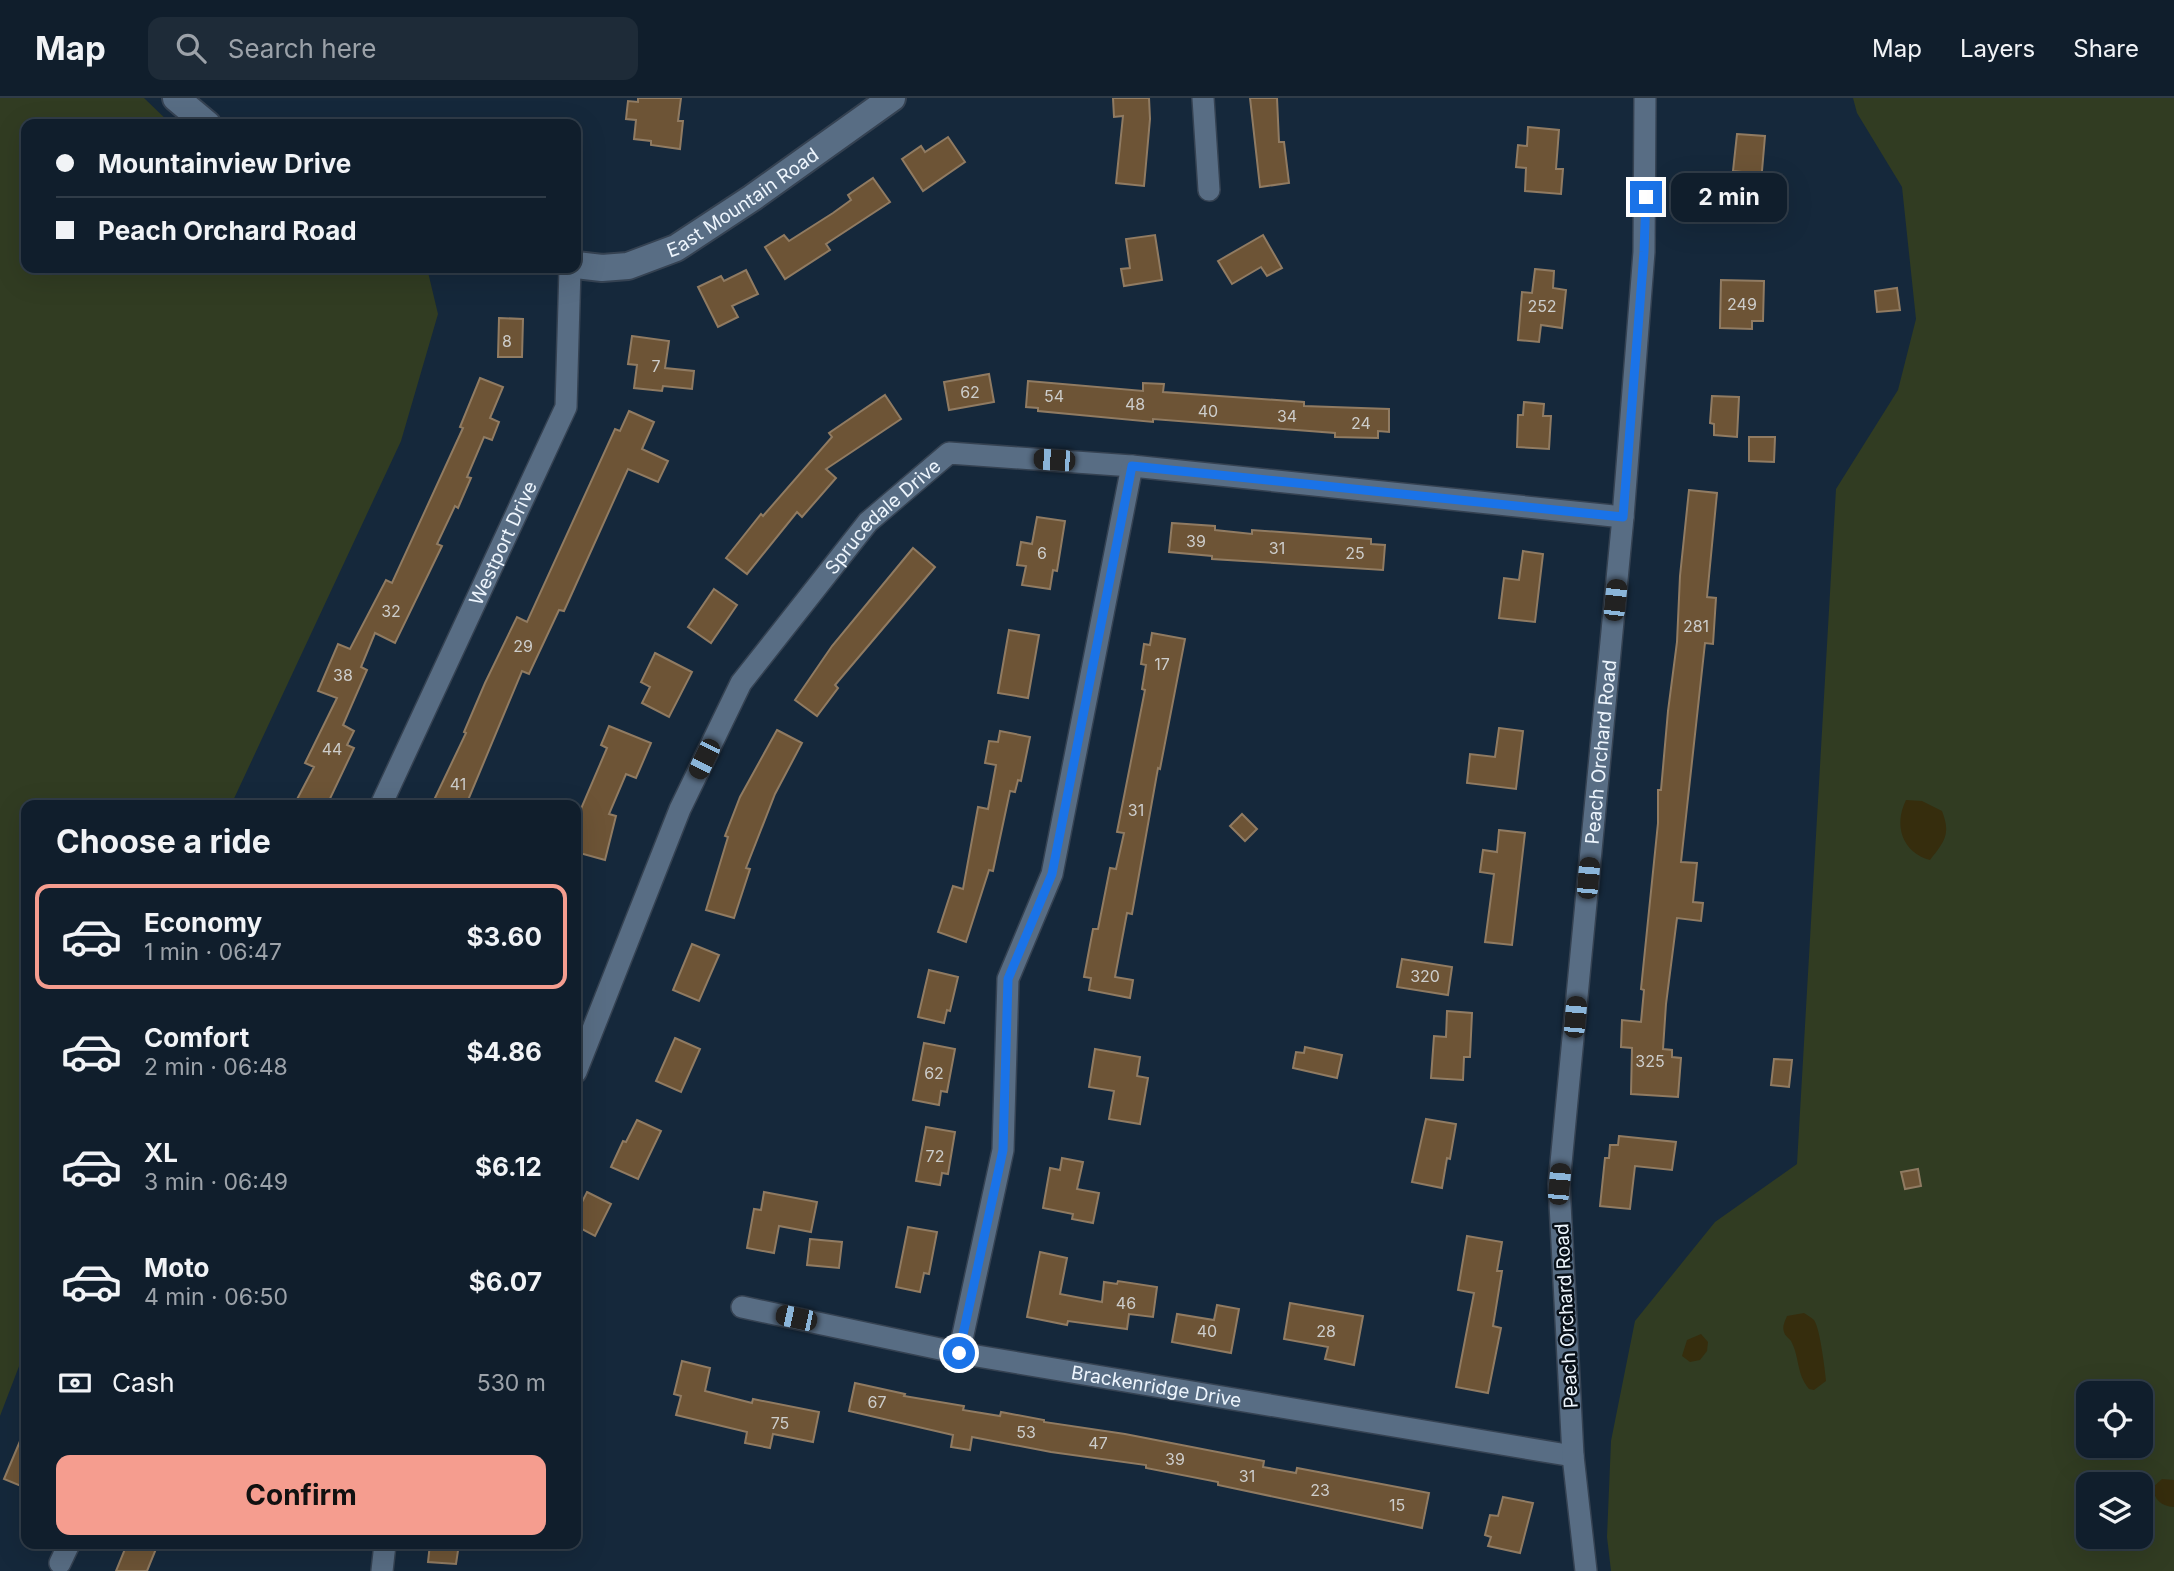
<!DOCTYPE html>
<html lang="en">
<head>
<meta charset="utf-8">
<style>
	body { margin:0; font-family:Inter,sans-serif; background:#1e2b38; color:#f1f3f6; height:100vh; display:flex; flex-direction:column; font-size:26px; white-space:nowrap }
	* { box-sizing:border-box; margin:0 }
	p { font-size:23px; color:#9ca2a9 }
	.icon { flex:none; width:38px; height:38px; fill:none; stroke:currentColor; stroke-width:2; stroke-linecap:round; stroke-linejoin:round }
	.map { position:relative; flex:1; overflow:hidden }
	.side { position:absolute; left:21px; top:702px; width:560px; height:749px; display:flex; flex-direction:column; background:#101e2c; border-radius:14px; box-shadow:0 7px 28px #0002,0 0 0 2px #303c48 }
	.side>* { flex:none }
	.top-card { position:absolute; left:21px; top:21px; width:560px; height:154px; border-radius:14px; box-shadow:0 7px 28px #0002,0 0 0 2px #303c48; display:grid; align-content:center; height:154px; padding:0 35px; background:#101e2c }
	.controls { position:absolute; left:2076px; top:1283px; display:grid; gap:14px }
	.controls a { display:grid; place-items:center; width:77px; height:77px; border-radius:14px; background:#101e2c; box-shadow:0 7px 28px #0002,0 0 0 2px #303c48; font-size:35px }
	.end { position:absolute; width:32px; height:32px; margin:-16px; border:9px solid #1a73e8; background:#fff; box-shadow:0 0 0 4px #fff }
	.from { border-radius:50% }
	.bubble { position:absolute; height:49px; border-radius:14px; background:#101e2c; box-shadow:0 7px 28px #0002,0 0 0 2px #303c48; font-size:23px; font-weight:700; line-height:49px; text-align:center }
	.car { position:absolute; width:21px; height:42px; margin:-21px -10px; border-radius:9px; box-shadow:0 0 5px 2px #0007; background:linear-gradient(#222 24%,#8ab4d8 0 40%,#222 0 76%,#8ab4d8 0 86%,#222 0) }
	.top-card b { display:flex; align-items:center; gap:24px; height:66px; font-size:26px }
	.top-card b+b { border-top:2px solid #303c48 }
	.top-card i { width:18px; height:18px; background:#f1f3f6 }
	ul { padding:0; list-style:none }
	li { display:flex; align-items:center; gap:21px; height:105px; margin:0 14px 10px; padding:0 21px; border:4px solid transparent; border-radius:14px }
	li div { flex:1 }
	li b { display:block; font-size:26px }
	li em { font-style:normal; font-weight:700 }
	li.active { border-color:#f59d8f }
	li>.icon { width:63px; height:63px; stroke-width:1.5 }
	h2 { padding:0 35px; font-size:32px; line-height:84px }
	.pay { display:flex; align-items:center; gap:18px; height:77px; padding:0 35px; font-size:26px }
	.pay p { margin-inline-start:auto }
	.button { display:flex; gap:14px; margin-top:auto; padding:14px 35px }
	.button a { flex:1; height:80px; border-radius:14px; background:#f59d8f; color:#111; font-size:28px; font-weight:700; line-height:80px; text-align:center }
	header { display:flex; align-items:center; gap:42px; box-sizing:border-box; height:98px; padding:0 35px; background:#101e2c; border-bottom:2px solid #303c48 }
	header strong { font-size:33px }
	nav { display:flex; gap:38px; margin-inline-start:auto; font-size:24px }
	.search { width:490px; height:63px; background:#1e2b38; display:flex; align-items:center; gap:18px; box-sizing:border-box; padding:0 24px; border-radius:14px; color:#9ca2a9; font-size:26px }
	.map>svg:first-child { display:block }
	.green { fill:#313c22; fill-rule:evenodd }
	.sand { fill:#362d0d }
	.building { fill:#6d5436; stroke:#907b62; stroke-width:2 }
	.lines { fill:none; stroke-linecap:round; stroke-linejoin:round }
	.minor-casing { stroke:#354252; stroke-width:24 }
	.tertiary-casing { stroke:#354252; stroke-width:30 }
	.minor { stroke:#586d84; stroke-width:21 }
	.tertiary { stroke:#586d84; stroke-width:26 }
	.route { stroke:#1a73e8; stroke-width:9 }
	.labels { text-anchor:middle; stroke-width:5; stroke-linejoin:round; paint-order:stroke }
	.number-label { font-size:16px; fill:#cdcdcb }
	.street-label { font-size:19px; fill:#edf5fd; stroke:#081019 }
</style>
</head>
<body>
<header>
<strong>Map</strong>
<div class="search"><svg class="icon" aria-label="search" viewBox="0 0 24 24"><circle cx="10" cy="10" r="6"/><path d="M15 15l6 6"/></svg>Search here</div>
<nav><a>Map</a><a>Layers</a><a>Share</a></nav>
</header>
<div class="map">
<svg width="2174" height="1473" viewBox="0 0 2174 1473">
	<rect width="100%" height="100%" fill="#15283b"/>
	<g class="green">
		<path d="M0,0h144l27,26h-145v144h401l11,46 -37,127 -170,364h-205v543l-26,68z"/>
		<path d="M1853,0h321v1473h-563l-4,-34 4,-96 24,-120 80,-99 82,-58 39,-675 62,-99 18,-71 -14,-132 -45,-74zM2088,1295h52v53h-52zM2088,1386h52v52h-52z"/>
	</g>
	<g class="sand">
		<path d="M1906,702l16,1 20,10c9,23 3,30 -12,49 -27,-7 -37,-34 -24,-60z"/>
		<path d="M1804,1215c3,2 7,4 10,7 6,8 11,50 12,61l-12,9 -5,-1c-13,-16 -9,-31 -18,-48 -2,-3 -6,-5 -7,-9 -2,-6 1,-11 3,-16z"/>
		<path d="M1701,1236l7,8 -1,9 -7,9 -10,2 -8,-6 5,-16z"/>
		<path d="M2162,1381l12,1v27c-13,-1 -20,-7 -21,-20z"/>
	</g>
	<g class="building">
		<path d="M638,0h43l-3,23h5l-3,28 -29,-4v-4l-17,-2 2,-19 -10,-1 2,-18 10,1z"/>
		<path d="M1113,0h36l1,21 -6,67 -28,-3 7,-67 -9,1z"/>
		<path d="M1250,0h27l2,44h5l5,41 -29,4z"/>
		<path d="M1528,29l31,3 -3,39h7l-2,25 -36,-3 1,-23 -10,-1 2,-22 9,1z"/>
		<path d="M1737,36l28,2 -5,58 -20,-1 1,-21 -8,-1z"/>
		<path d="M948,39l17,25 -42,29 -21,-32 19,-13 4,6z"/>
		<path d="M873,80l17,24 -64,42 4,6 -45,29 -20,-32 19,-12 5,6 44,-28 18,-13 -3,-5z"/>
		<path d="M1155,137l7,45 -38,6 -3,-17 9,-1 -4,-29z"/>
		<path d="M1263,137l19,33 -15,8 -6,-9 -29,17 -14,-23z"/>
		<path d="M1535,171l19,2 -1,17 13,2 -4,38 -21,-3 -2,17 -21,-2 4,-48 10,1z"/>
		<path d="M746,172l12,24 -26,12 6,11 -20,10 -20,-40 23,-11 3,5z"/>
		<path d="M1721,182l43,1 -1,40h-11v8l-32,-1z"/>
		<path d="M1897,190l3,22 -23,2 -2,-21z"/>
		<path d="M499,220l24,1 -1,38h-24z"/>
		<path d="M632,238l37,5 -4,27 29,3 -2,18 -29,-3 -1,5 -28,-3 3,-23 -9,-1z"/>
		<path d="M989,276l5,28 -45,8 -5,-28z"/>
		<path d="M480,280l23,9 -13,31 9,4 -7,18 -8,-3 -17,40 4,1 -13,30 -3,-2 -18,38 5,2 -47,97 -20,-10 -14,34 6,3 -24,55 11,6 -7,14 7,3 -27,57h-33l20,-38 -9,-4 32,-65 -19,-7 20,-47 12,5 36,-69 6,3 71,-155 -3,-1z"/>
		<path d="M1028,283l115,10v-8l21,1 -1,8 141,10v4l85,3v23l-11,-1v7l-43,-1v-4l-182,-14v3l-115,-11v-3l-12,-1z"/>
		<path d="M885,297l16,24 -75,50 10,9 -34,39 -5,-5 -50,62 -21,-16 35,-44 2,2 69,-79 -3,-4z"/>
		<path d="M1712,298l27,1 -2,40 -23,-2v-11l-4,-1z"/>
		<path d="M1524,304l20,2 -1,12h8l-2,33 -32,-2 1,-32h5z"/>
		<path d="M629,313l25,11 -12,27 26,12 -10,21 -30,-13 -64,142 -5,-1 -30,64 -7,-3 -56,134h-21l-11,-5 32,-67 -2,-1 21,-49 32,-66 10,5 88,-193 5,2z"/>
		<path d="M1749,339h26l-1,25 -25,-1z"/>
		<path d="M1689,392l28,3 -10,104 9,1 -3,46 -8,-1 -24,219 16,1 -4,39 10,1 -2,18 -24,-3 -11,86 -3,45 9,1v7l9,1 -3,39 -47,-3 1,-46 -11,-1 1,-27 19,2 3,-32 -3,-1 17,-166v-33h3l7,-79 9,-69 3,-66z"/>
		<path d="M1037,419l28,4 -8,50 -4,-1 -3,19 -28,-4 4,-19 -9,-1 4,-23 11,2z"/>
		<path d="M1172,425l43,3v4l37,4v-4l119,9v5l14,1 -2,25 -171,-11v-3l-43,-4z"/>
		<path d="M913,450l22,19 -100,118 3,3 -21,28 -22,-16 37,-54z"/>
		<path d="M1523,453l20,3 -8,68 -36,-4 5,-40 15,2z"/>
		<path d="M714,491l23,16 -26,38 -23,-16z"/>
		<path d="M1009,532l30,5 -11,63 -30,-5z"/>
		<path d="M1152,535l33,6 -25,130 -2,-1 -26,146 -5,-1 -12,64 18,3 -3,18 -41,-8 2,-12 -7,-1 9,-48h5l12,-61 6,1 8,-36 -7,-1 28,-142 -3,-1 4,-24 -5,-1 3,-20 6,1z"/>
		<path d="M655,555l37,19 -23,45 -27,-14 8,-16 -9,-5z"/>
		<path d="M609,628l42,17 -15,35 -10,-4 -17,40 7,2 -11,44 -29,-8v-27l4,-14 27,-63 -6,-3z"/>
		<path d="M1499,630l24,3 -7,58 -49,-6 3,-29 25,3z"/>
		<path d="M777,632l25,13 -27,51 -29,74 4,1 -16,49 -28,-8 22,-73 -3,-1 15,-39z"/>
		<path d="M1000,633l30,6 -9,44 -3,-1 -3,12 -5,-1 -17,80 -4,-1 -23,72 -28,-10 15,-46 10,3 15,-82 10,2 8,-44 -11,-2 4,-22 9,1z"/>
		<path d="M1242,716l15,15 -12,12 -15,-15z"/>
		<path d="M1499,732l26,3 -13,112 -27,-3 9,-68 -14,-2 3,-22 14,2z"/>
		<path d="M692,846l27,11 -20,46 -26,-11z"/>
		<path d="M1402,861l50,8 -4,28 -51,-8z"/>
		<path d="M929,872l29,7 -8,34 -3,-1 -3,13 -26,-6z"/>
		<path d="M1447,913l25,2 -2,44h-6l-1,23 -32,-2 3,-42 12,1z"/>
		<path d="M675,940l25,11 -19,43 -25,-11z"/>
		<path d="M924,945l31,6 -8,43 -6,-1 -2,14 -26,-5z"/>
		<path d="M1305,949l37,8 -5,23 -44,-10 3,-16 8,1z"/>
		<path d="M1095,951l45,8 -3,19 11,2 -8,46 -31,-5 5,-28 -25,-4z"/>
		<path d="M1774,961l18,1 -3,27 -18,-2z"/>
		<path d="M1426,1021l30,5 -6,35 -3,-1 -5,30 -30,-6z"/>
		<path d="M637,1022l24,11 -23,48 -27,-12 12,-26 3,1z"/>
		<path d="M926,1029l29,5 -7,42 -6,-1 -2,12 -24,-4z"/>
		<path d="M1619,1038l57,6 -4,28 -37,-4 -5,43 -30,-3 5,-48h4l1,-13h8z"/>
		<path d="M1062,1060l21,4 -6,27 22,4 -6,30 -21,-4 1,-5 -30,-6 7,-40 10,2z"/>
		<path d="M1918,1071l3,17 -16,3 -4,-17z"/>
		<path d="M587,1094l24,12 -16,32 -19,-10v-12z"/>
		<path d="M764,1094l53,10 -6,30 -32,-6 -5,27 -27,-5 7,-39 7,1z"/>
		<path d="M908,1129l29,5 -8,42 -5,-1 -4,19 -24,-5z"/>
		<path d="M1467,1138l35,6 -5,29h5l-9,55 8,2 -13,65 -32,-6 18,-94 -16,-3z"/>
		<path d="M810,1141l32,3 -3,26 -32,-3z"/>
		<path d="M1040,1154l27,6 -7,36 42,8 2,-20 13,2 1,-3 39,6 -4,30 -24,-3 -2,15 -59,-8 -1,4 -40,-8z"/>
		<path d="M1290,1205l73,13 -9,49 -29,-6 3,-12 -44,-8z"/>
		<path d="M1217,1207l22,4 -8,44 -59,-11 5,-28 37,6z"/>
		<path d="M682,1263l28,7 -5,23 47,12 1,-4 66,13 -6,30 -40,-8 -3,14 -25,-5 2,-11 -71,-17 5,-19 -7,-2z"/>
		<path d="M855,1285l50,11 -1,2 60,10 -1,4 37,6 1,-4 43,8v2l81,12 139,27 -1,6 33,6 1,-5 132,25 -7,35 -204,-43v-3l-72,-14v-3l-95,-13 -79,-15 -2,13 -19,-3 2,-12 -104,-24z"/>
		<path d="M26,1329v61l-22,-9z"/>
		<path d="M1503,1399l30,6 -13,50 -32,-7 3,-9 -6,-2 5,-20 8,1z"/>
		<path d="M127,1446h31l-11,27h-31z"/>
		<path d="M430,1446h29l-3,20 -28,-2z"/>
	</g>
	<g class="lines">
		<g class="minor-casing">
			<g id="minor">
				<path d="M1203,0l6,92"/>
				<path id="s1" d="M381,707l185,-398 4,-139"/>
				<path id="s2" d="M576,974l104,-263 61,-126 127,-161 81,-69 183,13 491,51"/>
				<path id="s3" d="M742,1209l217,46 614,103"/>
				<path d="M959,1255l44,-203 5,-171 44,-105 80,-408"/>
				<path d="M60,1465l9,-19"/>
				<path d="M382,1473l3,-27"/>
				<path id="s4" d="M1586,1473l-13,-115 -14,-272 64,-667 21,-265 1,-154"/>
			</g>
		</g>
		<g class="tertiary-casing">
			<g id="tertiary">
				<path d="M176,0l31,26"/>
				<path id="s5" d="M576,167l26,3 26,-2 48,-18 76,-50 140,-100"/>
			</g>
		</g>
		<use href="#minor" class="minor"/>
		<use href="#tertiary" class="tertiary"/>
	</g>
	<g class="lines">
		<path class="route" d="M959,1255l44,-203 5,-171 44,-105 80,-408 491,51 21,-265 2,-55"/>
	</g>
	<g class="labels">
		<g class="number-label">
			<text x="1742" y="212">249</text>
			<text x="1542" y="214">252</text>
			<text x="507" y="249">8</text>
			<text x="656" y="274">7</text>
			<text x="970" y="300">62</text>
			<text x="1054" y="304">54</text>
			<text x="1135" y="312">48</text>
			<text x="1208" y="319">40</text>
			<text x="1287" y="324">34</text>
			<text x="1361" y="331">24</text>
			<text x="1196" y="449">39</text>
			<text x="1277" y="456">31</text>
			<text x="1042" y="461">6</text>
			<text x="1355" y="461">25</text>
			<text x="391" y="519">32</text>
			<text x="1696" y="534">281</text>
			<text x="523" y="554">29</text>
			<text x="1162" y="572">17</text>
			<text x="343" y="583">38</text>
			<text x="332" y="657">44</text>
			<text x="458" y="692">41</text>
			<text x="1136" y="718">31</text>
			<text x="1425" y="884">320</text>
			<text x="1650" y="969">325</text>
			<text x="934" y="981">62</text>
			<text x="935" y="1064">72</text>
			<text x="1126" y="1211">46</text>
			<text x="1207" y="1239">40</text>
			<text x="1326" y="1239">28</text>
			<text x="877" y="1310">67</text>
			<text x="780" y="1331">75</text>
			<text x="1026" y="1340">53</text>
			<text x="1098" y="1351">47</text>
			<text x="1175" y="1367">39</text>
			<text x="1247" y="1384">31</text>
			<text x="1320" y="1398">23</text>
			<text x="1397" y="1413">15</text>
		</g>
		<g class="street-label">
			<text dy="7" stroke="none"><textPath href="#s5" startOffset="184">East Mountain Road</textPath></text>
			<text dy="7" stroke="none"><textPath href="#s2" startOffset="642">Sprucedale Drive</textPath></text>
			<text dy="7" stroke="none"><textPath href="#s1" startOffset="289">Westport Drive</textPath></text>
			<text dy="7" stroke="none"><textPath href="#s4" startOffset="822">Peach Orchard Road</textPath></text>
			<text transform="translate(1566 1218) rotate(-93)" y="7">Peach Orchard Road</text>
			<text dy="7" stroke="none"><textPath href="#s3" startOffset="422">Brackenridge Drive</textPath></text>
		</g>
	</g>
</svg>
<div class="controls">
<a><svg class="icon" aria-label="locate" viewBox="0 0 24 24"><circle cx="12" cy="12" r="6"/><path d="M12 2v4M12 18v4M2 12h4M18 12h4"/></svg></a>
<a><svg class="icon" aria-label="layers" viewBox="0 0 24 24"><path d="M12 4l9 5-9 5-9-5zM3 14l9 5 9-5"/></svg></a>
</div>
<i class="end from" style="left:959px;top:1255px"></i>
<i class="end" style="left:1646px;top:99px"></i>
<div class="bubble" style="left:1671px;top:75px;width:116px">2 min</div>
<i class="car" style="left:1054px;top:362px;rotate:274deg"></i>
<i class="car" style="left:1615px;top:502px;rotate:6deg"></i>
<i class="car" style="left:704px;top:661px;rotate:206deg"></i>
<i class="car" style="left:1588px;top:780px;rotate:5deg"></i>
<i class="car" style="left:1575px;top:919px;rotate:5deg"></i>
<i class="car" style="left:1559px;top:1086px;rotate:5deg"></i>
<i class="car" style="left:796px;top:1220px;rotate:282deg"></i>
<div class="top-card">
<b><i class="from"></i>Mountainview Drive</b>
<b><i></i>Peach Orchard Road</b>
</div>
<section class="side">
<h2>Choose a ride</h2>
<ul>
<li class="active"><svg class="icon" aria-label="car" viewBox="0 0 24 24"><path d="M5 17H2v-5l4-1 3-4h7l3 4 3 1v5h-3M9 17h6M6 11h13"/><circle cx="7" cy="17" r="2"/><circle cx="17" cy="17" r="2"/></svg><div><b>Economy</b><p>1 min · 06:47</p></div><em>$3.60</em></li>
<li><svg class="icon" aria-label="car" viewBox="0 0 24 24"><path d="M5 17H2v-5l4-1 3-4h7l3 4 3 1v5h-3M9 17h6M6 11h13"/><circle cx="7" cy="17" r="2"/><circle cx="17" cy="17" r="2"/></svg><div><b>Comfort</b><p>2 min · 06:48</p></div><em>$4.86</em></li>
<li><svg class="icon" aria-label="car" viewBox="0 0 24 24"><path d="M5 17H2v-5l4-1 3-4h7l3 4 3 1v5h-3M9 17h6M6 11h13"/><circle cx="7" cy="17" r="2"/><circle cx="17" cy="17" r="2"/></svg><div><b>XL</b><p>3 min · 06:49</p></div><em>$6.12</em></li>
<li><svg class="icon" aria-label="car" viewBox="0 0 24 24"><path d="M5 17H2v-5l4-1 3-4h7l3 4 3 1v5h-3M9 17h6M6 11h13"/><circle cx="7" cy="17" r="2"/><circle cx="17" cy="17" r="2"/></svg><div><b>Moto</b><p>4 min · 06:50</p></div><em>$6.07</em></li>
</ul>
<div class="pay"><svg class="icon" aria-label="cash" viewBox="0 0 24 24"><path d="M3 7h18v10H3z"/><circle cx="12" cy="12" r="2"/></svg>Cash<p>530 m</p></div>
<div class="button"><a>Confirm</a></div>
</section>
</div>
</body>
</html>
